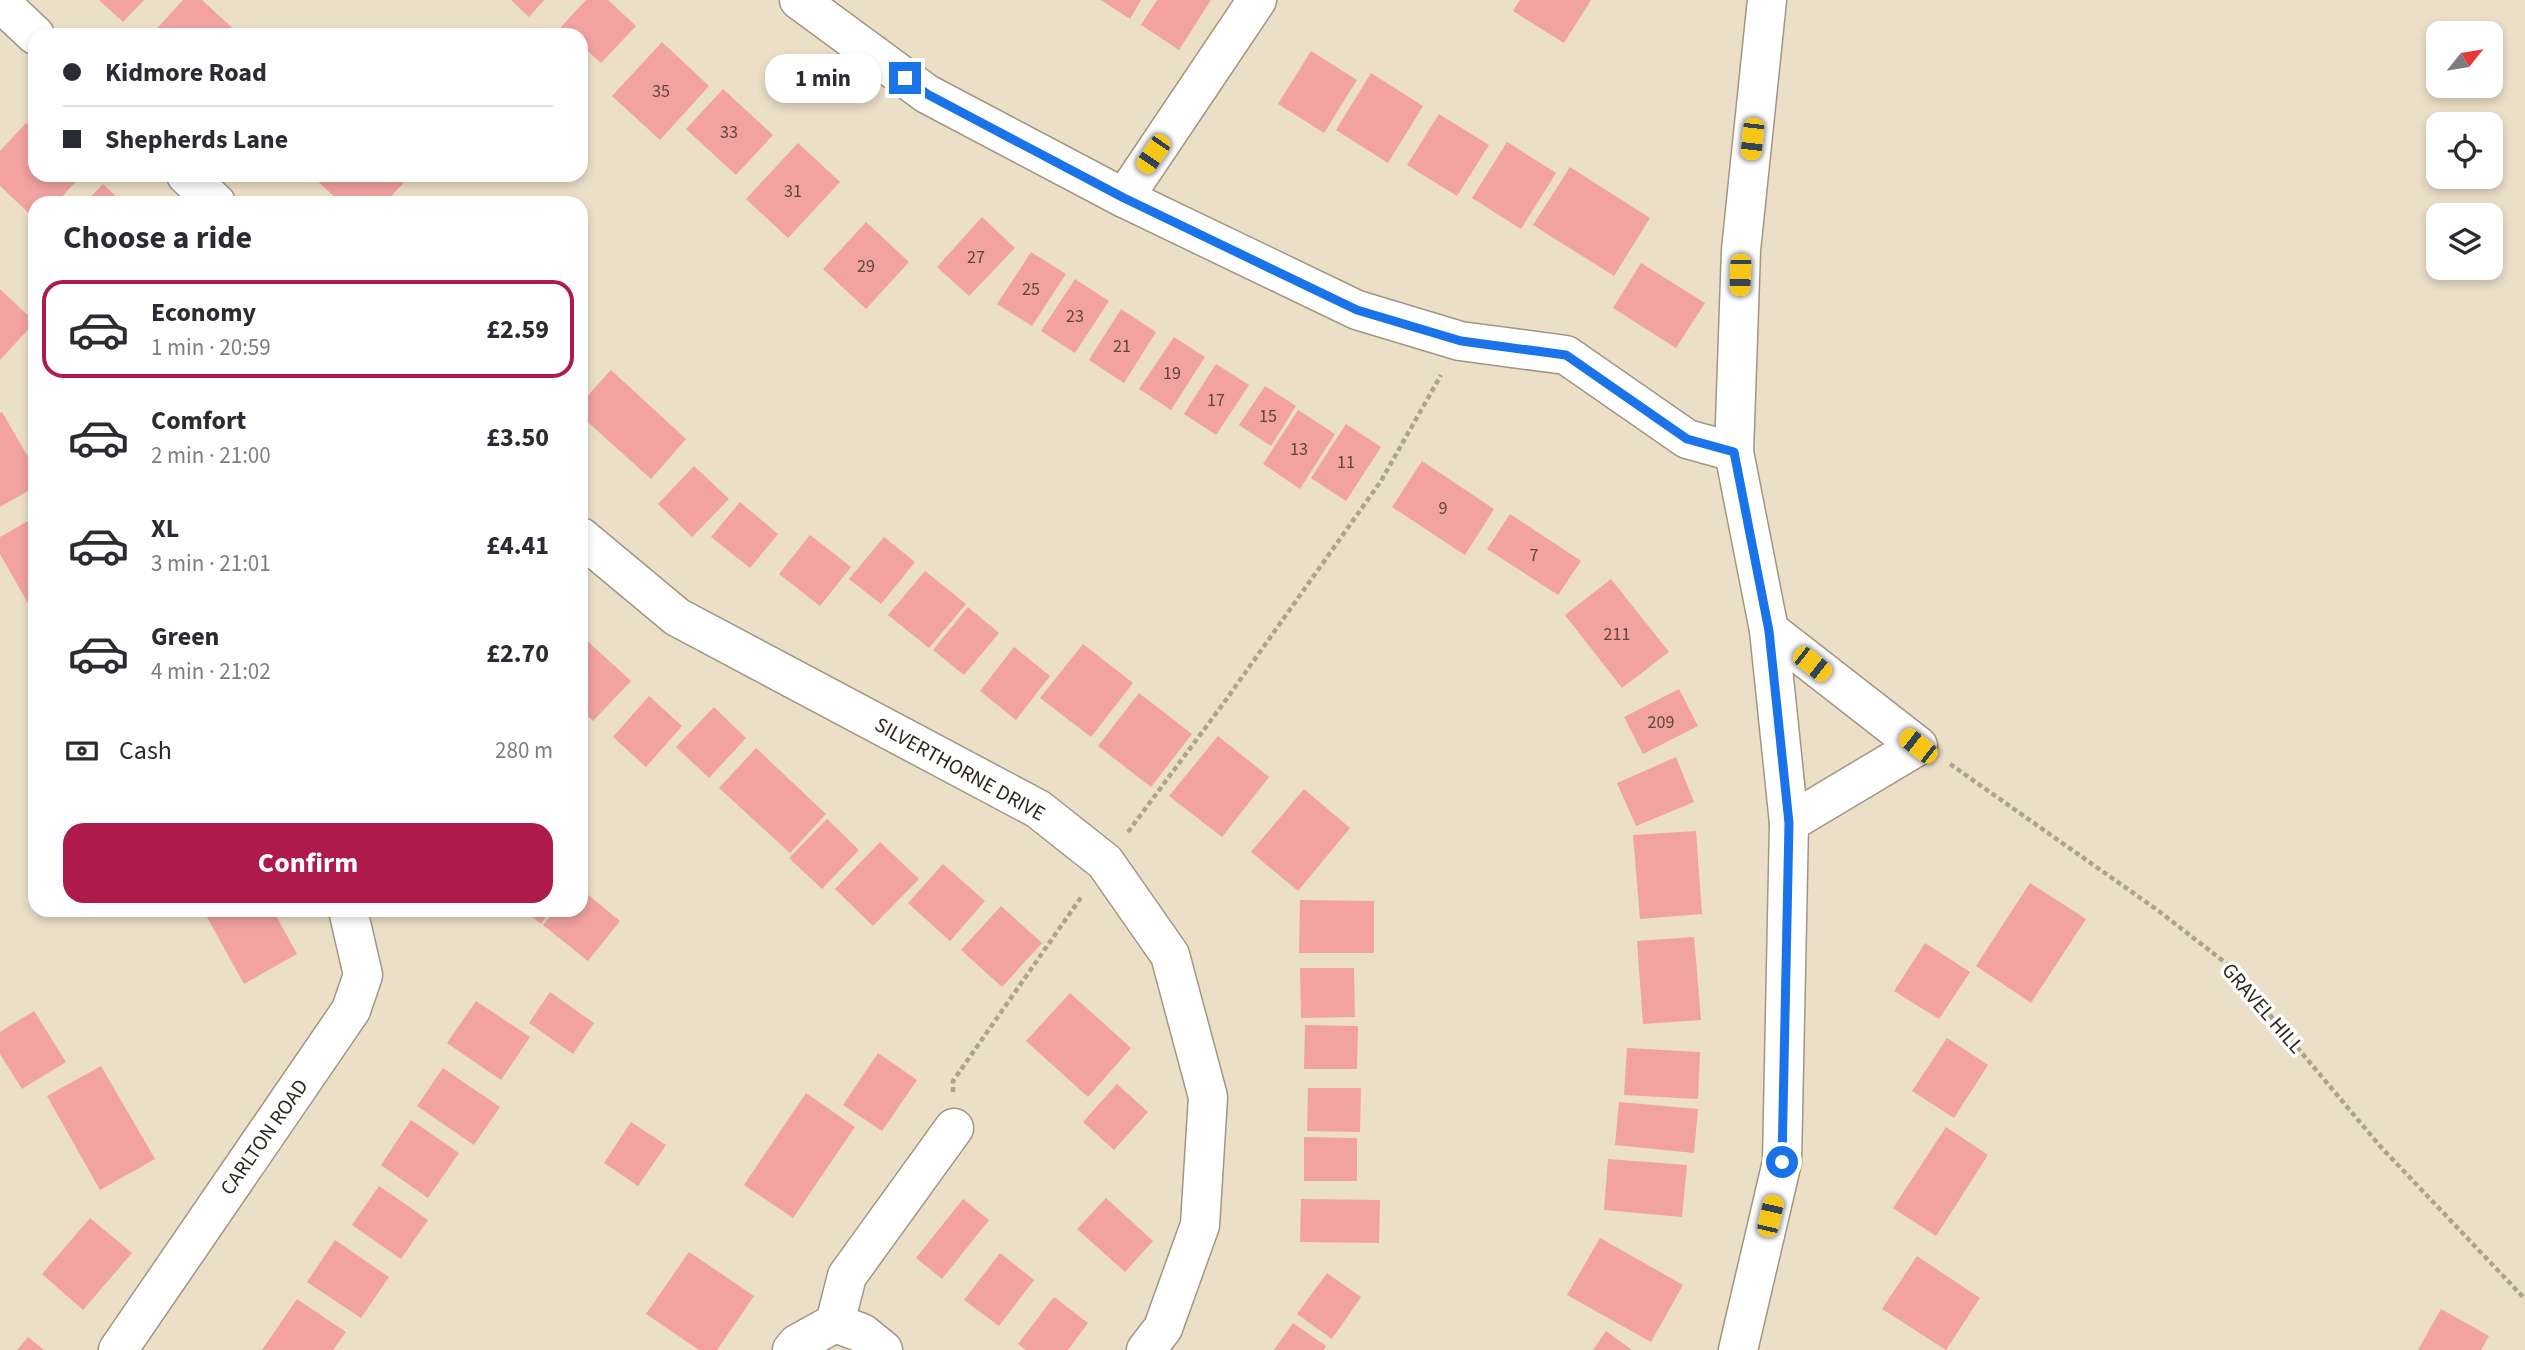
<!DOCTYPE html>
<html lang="en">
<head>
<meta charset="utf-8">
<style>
	body { margin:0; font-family:"Source Sans 3",sans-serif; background:#f2f2f3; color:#2b2b33; height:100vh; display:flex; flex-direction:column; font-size:26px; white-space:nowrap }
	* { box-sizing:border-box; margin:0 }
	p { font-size:23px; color:#7c7c81 }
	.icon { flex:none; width:38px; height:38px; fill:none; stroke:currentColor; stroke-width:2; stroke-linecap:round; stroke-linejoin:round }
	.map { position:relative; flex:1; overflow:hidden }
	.drawer { position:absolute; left:28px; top:196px; width:560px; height:721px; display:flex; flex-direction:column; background:#fff; border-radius:21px; box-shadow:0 4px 10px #0003 }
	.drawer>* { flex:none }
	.banner { position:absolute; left:28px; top:28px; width:560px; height:154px; border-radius:21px; box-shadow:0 4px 10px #0003; display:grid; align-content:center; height:154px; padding:0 35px; background:#fff }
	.needle { width:46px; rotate:60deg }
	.buttons { position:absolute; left:2426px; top:21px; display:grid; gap:14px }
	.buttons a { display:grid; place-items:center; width:77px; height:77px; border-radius:14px; background:#fff; box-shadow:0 4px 10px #0003; font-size:35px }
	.end { position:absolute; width:32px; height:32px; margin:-16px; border:9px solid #1a73e8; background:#fff; box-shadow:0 0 0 4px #fff }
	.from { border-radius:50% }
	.bubble { position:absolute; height:49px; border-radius:21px; background:#fff; box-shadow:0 4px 10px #0003; font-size:23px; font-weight:700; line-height:49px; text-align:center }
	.car { position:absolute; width:21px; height:42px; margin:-21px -10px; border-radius:9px; box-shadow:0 0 5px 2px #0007; background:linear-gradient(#f5c518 24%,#345 0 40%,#f5c518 0 76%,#345 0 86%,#f5c518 0) }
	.banner b { display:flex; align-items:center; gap:24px; height:66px; font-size:26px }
	.banner b+b { border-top:2px solid #e1e1e2 }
	.banner i { width:18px; height:18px; background:#2b2b33 }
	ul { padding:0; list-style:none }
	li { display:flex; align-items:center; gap:21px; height:98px; margin:0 14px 10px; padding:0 21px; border:4px solid transparent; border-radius:21px }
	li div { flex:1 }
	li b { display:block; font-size:26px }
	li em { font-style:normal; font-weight:700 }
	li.on { border-color:#ad1a4b }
	li>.icon { width:63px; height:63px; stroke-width:1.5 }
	h2 { padding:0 35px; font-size:32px; line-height:84px }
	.pay { display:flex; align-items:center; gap:18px; height:77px; padding:0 35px; font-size:26px }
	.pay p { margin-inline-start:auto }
	.cta { display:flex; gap:14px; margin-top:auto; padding:14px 35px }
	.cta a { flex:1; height:80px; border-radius:21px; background:#ad1a4b; color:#fff; font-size:28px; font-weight:700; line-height:80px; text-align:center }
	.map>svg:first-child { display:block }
	.building { fill:#f2a2a0 }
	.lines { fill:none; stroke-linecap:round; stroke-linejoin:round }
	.minor-casing { stroke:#a29681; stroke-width:41 }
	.path { stroke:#aca290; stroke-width:4.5; stroke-dasharray:5 3.5; stroke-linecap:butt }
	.minor { stroke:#fff; stroke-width:38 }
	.route { stroke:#1a73e8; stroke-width:9 }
	.labels { text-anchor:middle; stroke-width:7; stroke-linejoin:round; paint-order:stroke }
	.number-label { font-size:18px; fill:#5e463f }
	.street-label { font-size:21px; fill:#2c271f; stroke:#fff }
</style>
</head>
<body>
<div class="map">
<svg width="2525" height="1350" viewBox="0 0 2525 1350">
	<rect width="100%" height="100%" fill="#ecdfc8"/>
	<g class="building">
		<path d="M99,0h45l-21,22z"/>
		<path d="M183,0h19l38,35h-89z"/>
		<path d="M511,0h33l-15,17z"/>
		<path d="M586,0h22l28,26 -35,37 -20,-18v-10h-11l-9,-8z"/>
		<path d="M1101,0h40l-11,19z"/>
		<path d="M1157,0h54l-32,50 -38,-25z"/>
		<path d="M1520,0h71l-27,43 -51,-32z"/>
		<path d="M662,42l47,44 -49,54 -48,-44z"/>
		<path d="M1311,51l46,29 -33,53 -46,-29z"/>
		<path d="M1371,73l52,33 -35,57 -52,-33z"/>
		<path d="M723,89l50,46 -37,40 -50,-46z"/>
		<path d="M1439,114l50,31 -32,51 -50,-31z"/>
		<path d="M26,123l9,8v44h47l-26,28h-21v16l-35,-33v-35z"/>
		<path d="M1507,142l49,31 -35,56 -49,-31z"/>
		<path d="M798,143l42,39 -52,56 -42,-39z"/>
		<path d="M1570,167l80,51 -36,58 -81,-51z"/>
		<path d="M311,175h93l4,3 -23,25h-44z"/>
		<path d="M103,184l20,19h-38z"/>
		<path d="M982,217l33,31 -46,48 -32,-29z"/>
		<path d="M866,222l43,40 -43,47 -43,-40z"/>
		<path d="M1031,252l35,22 -34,52 -35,-22z"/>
		<path d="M1641,263l64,40 -29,45 -63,-40z"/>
		<path d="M1075,279l34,22 -34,52 -34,-22z"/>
		<path d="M0,289l35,33 -35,38z"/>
		<path d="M1121,309l35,23 -32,51 -35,-23z"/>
		<path d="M1174,337l31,20 -34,53 -32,-21z"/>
		<path d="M1216,364l33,21 -33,50 -32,-21z"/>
		<path d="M611,370l75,69 -35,40 -70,-63v-13z"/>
		<path d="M1265,386l31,20 -25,40 -32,-21z"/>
		<path d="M1298,410l37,24 -35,55 -37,-25z"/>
		<path d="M2,412l33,57v18l-35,20v-94z"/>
		<path d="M1346,424l35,23 -35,54 -35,-23z"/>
		<path d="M1422,461l72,48 -29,46 -73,-48z"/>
		<path d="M694,466l35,33 -37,38 -34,-33z"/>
		<path d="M740,502l38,32 -28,34 -39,-31z"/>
		<path d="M1510,514l71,47 -23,34 -71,-46z"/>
		<path d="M35,517v94l-2,1 -33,-58v-17z"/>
		<path d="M810,535l41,32 -31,39 -41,-32z"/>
		<path d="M884,537l31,25 -34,42 -32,-25z"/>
		<path d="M925,571l41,33 -37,44 -41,-33z"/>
		<path d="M1611,579l58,73 -47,36 -57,-73z"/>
		<path d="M968,607l31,26 -35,42 -31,-25z"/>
		<path d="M581,635l50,46 -38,40 -12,-11z"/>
		<path d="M1083,644l50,39 -42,54 -51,-39z"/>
		<path d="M1014,647l36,29 -34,44 -36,-29z"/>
		<path d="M1679,689l19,37 -55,28 -19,-37z"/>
		<path d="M1139,693l53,41 -41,53 -53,-41z"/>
		<path d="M649,696l33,30 -36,41 -33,-30z"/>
		<path d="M714,707l32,31 -37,40 -33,-31z"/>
		<path d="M1218,736l51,41 -47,60 -53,-41z"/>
		<path d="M756,748l70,66 -36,39 -71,-65z"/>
		<path d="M1676,757l18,45 -58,24 -19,-43z"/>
		<path d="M1304,789l46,39 -52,63 -47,-39z"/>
		<path d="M827,819l32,31 -37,39 -33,-31z"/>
		<path d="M1696,831l6,83 -62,5 -7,-84z"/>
		<path d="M880,842l39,37 -46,47 -38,-37z"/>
		<path d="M943,864l42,37 -35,40 -42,-38z"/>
		<path d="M2030,883l56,36 -55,84 -55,-37z"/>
		<path d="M581,889l39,32 -32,40 -45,-36 12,-15h26z"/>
		<path d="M1300,900l74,1v52h-75z"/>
		<path d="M1001,906l41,37 -40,44 -41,-37z"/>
		<path d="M203,910h70l24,44 -53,30z"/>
		<path d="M523,910h28l-10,14z"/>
		<path d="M1694,937l7,83 -58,4 -6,-83z"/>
		<path d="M1925,943l45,29 -31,47 -45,-28z"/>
		<path d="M1300,968h54l1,49 -54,1z"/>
		<path d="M550,992l44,31 -21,31 -44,-31z"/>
		<path d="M1070,993l61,55 -43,49 -62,-56z"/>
		<path d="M476,1001l54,36 -29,43 -54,-37z"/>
		<path d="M34,1011l32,51 -44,27 -22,-35v-22z"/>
		<path d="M1305,1025l53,1 -1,43h-53z"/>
		<path d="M1947,1038l41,27 -34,53 -42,-27z"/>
		<path d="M1627,1048l73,4 -2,47 -74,-4z"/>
		<path d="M878,1053l39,27 -35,51 -39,-26z"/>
		<path d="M101,1066l54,93 -55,31 -53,-94z"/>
		<path d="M443,1068l57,39 -26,38 -57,-39z"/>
		<path d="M1117,1084l31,28 -34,38 -31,-28z"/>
		<path d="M1308,1088h53l-1,44 -53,-1z"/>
		<path d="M806,1093l49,34 -62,91 -49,-33z"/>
		<path d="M1619,1102l79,7 -4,44 -79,-8z"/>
		<path d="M411,1120l48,33 -31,45 -47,-33z"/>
		<path d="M631,1122l35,23 -28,41 -34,-23z"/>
		<path d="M1946,1127l42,28 -52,81 -43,-28z"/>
		<path d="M1304,1137l53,1v43h-53z"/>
		<path d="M1608,1159l79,6 -5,52 -78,-7z"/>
		<path d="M379,1186l49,34 -27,39 -49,-34z"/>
		<path d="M1106,1198l47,43 -28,31 -48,-43z"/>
		<path d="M963,1199l26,21 -47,59 -26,-21z"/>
		<path d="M1301,1199l79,1 -1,43 -79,-1z"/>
		<path d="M90,1218l42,35 -49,57 -41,-36z"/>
		<path d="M1600,1238l83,47 -32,57 -84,-47z"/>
		<path d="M335,1240l54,37 -28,41 -54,-36z"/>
		<path d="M689,1252l65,44 -37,54h-18l-53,-36z"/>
		<path d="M1000,1253l34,27 -35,46 -35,-26z"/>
		<path d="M1917,1256l63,42 -34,52 -64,-41z"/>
		<path d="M1327,1273l34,24 -29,42 -35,-25z"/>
		<path d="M1054,1297l34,26 -20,27h-42l-8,-6z"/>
		<path d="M297,1299l49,33 -13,18h-71z"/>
		<path d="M2441,1309l48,27 -8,14h-63z"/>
		<path d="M1293,1323l33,23 -2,4h-50z"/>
		<path d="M1606,1331l26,19h-39z"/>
		<path d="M28,1337l16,13h-27z"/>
	</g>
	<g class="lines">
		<g class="minor-casing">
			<g id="minor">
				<path d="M799,0l128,94 197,104 233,112 103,31 106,14 121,84 47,13"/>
				<path d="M0,2l35,33"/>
				<path d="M186,175l30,28"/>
				<path d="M1124,198l133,-198"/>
				<path d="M581,537l96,80 361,192 67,53 65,93 38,142 -8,128 -37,103 -17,22"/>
				<path d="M1769,630l149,116 -129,77"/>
				<path d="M835,1323l27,10 21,17"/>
				<path d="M118,1350l233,-340 12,-35 -15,-65"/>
				<path d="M792,1350l5,-6 38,-21 12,-47 107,-148"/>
				<path d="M1738,1350l44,-188 7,-339 -20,-193 -35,-178 7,-202 26,-250"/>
			</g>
		</g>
		<g class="path">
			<path d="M1950,764l206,145 71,55 153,182 145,153"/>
			<path d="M1128,832l95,-128 158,-223 60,-106"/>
			<path d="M953,1092v-11l129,-185"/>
		</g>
		<use href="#minor" class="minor"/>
	</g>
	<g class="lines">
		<path class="route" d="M905,78l22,16 197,104 233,112 104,31 105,14 121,84 47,13 35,179 20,192 -7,339"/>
	</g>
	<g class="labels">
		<g class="number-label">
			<text x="661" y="97">35</text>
			<text x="729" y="138">33</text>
			<text x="793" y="197">31</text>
			<text x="976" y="263">27</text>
			<text x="866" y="272">29</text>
			<text x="1031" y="295">25</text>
			<text x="1075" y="322">23</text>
			<text x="1122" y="352">21</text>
			<text x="1172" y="379">19</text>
			<text x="1216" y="406">17</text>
			<text x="1268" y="422">15</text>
			<text x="1299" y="455">13</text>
			<text x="1346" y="468">11</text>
			<text x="1443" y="514">9</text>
			<text x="1534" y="561">7</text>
			<text x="1617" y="640">211</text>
			<text x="1661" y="728">209</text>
		</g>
		<g class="street-label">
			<text transform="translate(960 769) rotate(29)" y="7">SILVERTHORNE DRIVE</text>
			<text transform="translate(2263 1008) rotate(49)" y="7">GRAVEL HILL</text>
			<text transform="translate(264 1137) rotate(-55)" y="7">CARLTON ROAD</text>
		</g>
	</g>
</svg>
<div class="buttons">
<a><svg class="needle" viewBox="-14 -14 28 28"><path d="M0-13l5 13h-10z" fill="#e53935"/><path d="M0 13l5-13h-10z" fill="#7c7c81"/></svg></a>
<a><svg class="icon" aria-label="locate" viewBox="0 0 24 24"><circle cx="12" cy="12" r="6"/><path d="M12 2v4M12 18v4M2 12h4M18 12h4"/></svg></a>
<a><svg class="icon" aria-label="layers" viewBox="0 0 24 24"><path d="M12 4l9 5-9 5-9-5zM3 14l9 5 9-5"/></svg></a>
</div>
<i class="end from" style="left:1782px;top:1162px"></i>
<i class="end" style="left:905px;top:78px"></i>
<div class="bubble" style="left:765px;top:54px;width:116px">1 min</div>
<i class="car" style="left:1752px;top:139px;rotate:186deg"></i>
<i class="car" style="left:1153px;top:154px;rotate:214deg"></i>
<i class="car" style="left:1740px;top:275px;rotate:182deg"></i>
<i class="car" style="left:1812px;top:664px;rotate:128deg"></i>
<i class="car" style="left:1918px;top:746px;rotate:308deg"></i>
<i class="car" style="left:1770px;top:1216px;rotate:13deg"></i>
<div class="banner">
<b><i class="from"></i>Kidmore Road</b>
<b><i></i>Shepherds Lane</b>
</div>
<section class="drawer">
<h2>Choose a ride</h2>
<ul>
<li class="on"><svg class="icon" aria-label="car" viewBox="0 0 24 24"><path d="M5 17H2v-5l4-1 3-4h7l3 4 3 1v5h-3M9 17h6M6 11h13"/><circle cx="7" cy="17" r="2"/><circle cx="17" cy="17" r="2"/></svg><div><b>Economy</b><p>1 min · 20:59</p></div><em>£2.59</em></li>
<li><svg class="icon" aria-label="car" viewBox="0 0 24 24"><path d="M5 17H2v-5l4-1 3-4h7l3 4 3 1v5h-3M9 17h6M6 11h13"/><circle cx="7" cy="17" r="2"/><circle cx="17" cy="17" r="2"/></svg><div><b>Comfort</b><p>2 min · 21:00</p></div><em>£3.50</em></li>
<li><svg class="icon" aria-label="car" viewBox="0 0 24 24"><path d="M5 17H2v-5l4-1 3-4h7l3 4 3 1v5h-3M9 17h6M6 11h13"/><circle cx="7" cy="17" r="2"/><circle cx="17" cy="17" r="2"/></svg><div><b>XL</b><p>3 min · 21:01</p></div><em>£4.41</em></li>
<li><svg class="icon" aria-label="car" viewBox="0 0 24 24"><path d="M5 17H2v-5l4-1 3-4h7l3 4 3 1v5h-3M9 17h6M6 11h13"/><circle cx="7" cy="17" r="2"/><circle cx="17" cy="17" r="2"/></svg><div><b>Green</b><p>4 min · 21:02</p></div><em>£2.70</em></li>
</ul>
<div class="pay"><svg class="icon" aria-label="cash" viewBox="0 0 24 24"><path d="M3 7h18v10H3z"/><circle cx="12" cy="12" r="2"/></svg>Cash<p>280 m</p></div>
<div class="cta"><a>Confirm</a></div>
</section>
</div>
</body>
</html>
